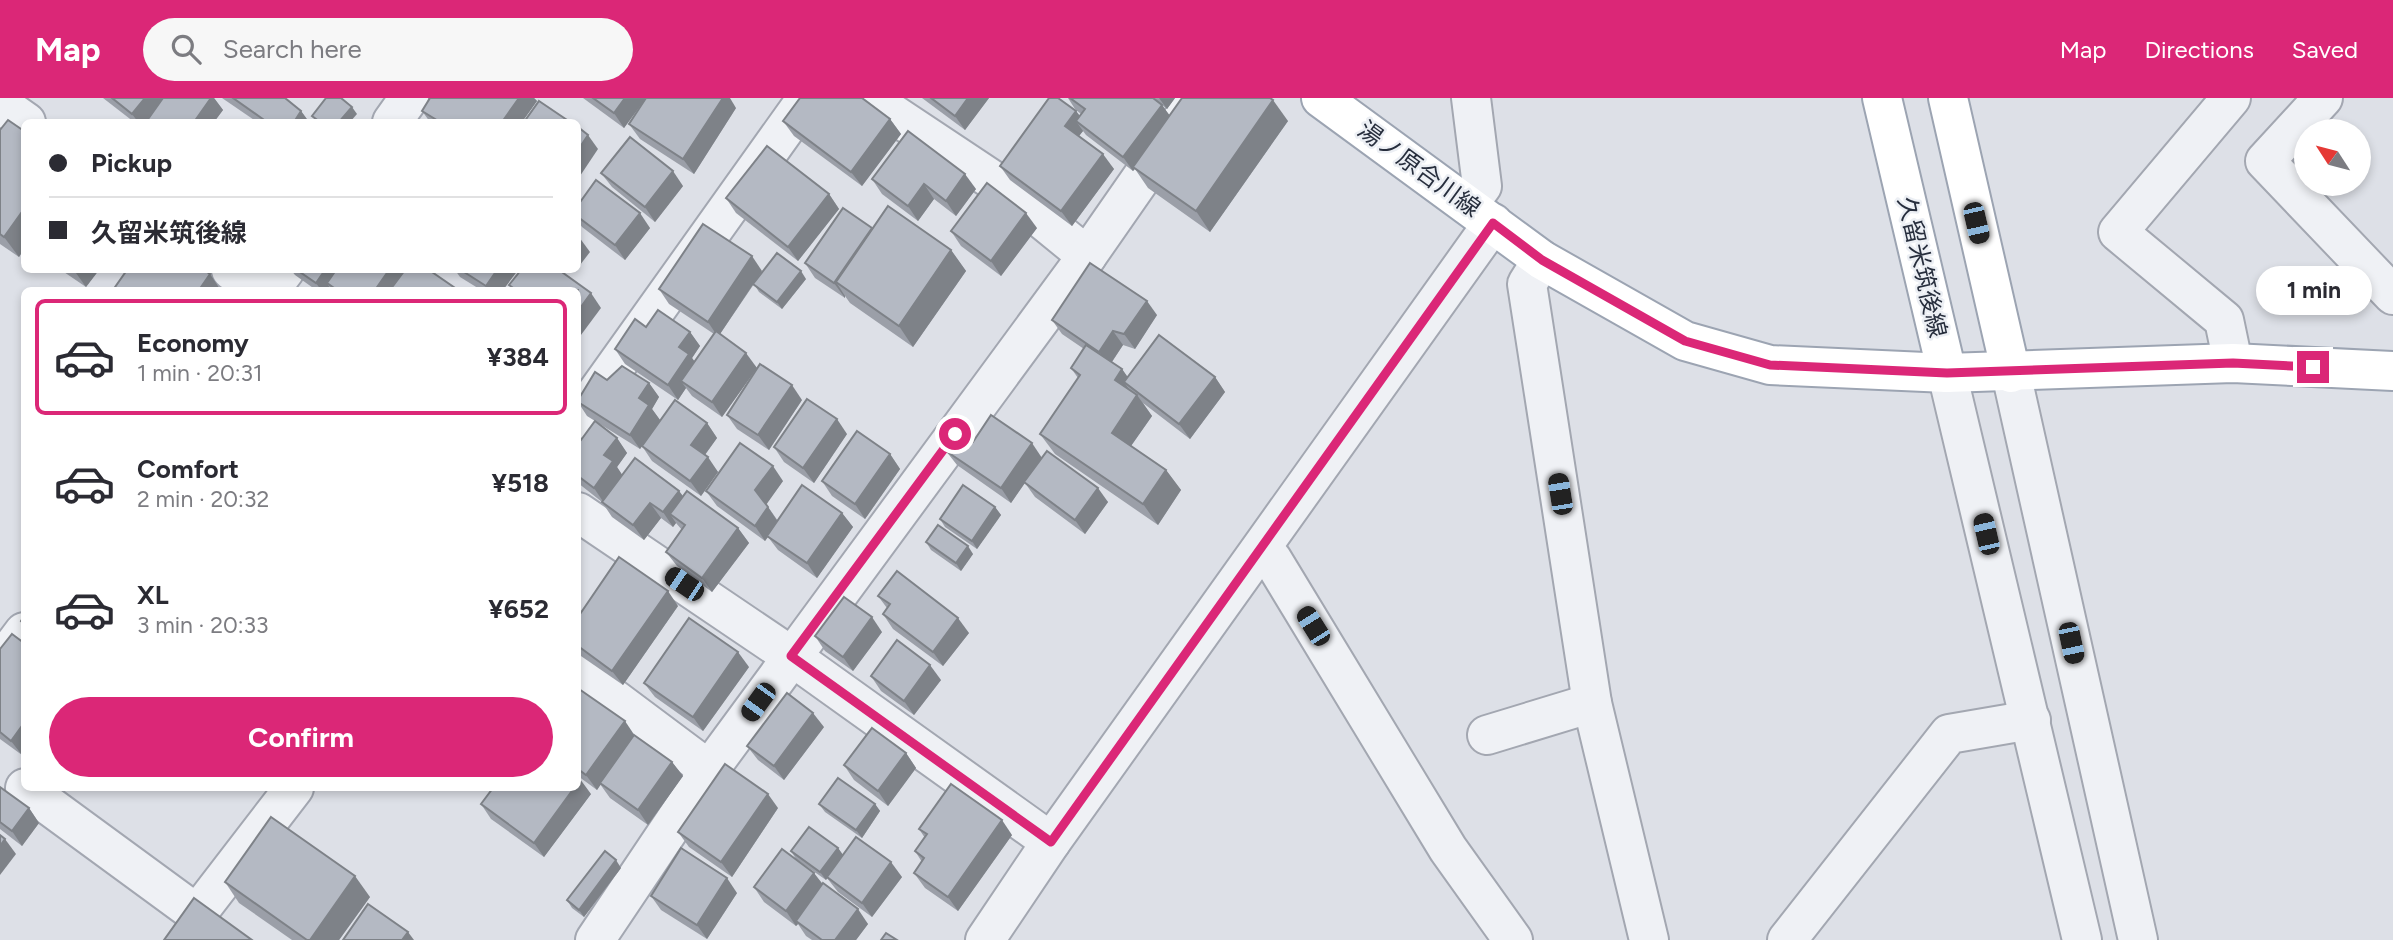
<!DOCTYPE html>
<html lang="en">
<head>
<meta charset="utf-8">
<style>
	body { margin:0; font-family:Figtree,"Noto Sans JP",sans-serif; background:#f7f7f7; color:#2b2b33; height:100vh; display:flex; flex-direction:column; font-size:26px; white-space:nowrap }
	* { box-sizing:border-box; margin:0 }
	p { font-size:23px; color:#7c7c81 }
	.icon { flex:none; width:38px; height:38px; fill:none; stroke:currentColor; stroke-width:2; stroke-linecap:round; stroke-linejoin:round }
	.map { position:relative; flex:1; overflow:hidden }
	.panel { position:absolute; left:21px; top:189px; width:560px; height:504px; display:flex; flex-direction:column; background:#fff; border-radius:10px; box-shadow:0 4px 10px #0003 }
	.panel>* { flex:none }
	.banner { position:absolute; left:21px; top:21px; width:560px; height:154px; border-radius:10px; box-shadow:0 4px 10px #0003; display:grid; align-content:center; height:154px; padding:0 28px; background:#fff }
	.needle { width:46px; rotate:306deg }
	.buttons { position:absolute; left:2294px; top:21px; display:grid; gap:14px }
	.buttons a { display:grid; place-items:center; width:77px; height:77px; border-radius:50%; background:#fff; box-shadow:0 4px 10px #0003; font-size:35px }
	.end { position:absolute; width:32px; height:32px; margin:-16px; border:9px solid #db2777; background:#fff; box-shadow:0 0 0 4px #fff }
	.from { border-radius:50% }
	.bubble { position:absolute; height:49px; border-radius:24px; background:#fff; box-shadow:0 4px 10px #0003; font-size:23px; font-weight:700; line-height:49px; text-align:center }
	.car { position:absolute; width:21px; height:42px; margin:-21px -10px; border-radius:9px; box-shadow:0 0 5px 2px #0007; background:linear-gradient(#222 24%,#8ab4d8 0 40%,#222 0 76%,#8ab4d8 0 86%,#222 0) }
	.banner b { display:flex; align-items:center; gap:24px; height:66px; font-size:26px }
	.banner b+b { border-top:2px solid #e1e1e2 }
	.banner i { width:18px; height:18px; background:#2b2b33 }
	ul { padding:12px 0 0; list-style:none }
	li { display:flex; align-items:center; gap:21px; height:116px; margin:0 14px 10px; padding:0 14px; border:4px solid transparent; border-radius:10px }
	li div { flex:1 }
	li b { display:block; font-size:26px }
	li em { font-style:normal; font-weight:700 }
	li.current { border-color:#db2777 }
	li>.icon { width:63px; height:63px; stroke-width:1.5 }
	.primary-button { display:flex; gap:14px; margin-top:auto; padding:14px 28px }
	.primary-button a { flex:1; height:80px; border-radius:42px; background:#db2777; color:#fff; font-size:28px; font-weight:700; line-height:80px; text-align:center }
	header { display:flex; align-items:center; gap:42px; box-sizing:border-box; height:98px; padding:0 35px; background:#db2777; color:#fff }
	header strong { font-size:33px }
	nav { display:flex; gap:38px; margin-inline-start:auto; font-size:24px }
	.search { width:490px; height:63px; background:#f7f7f7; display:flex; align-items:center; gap:18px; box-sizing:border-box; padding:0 24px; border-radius:38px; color:#7c7c81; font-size:26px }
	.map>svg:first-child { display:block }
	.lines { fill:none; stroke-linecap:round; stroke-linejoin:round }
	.minor-casing { stroke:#a3a7b1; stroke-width:42 }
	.major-casing { stroke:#9ca4b2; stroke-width:42 }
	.minor { stroke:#eff1f5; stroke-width:38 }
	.major { stroke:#fff; stroke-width:38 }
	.wall { fill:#9b9fa8 }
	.shaded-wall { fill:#7e8288 }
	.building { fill:#b4b9c3; stroke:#7e8288; stroke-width:2 }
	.route { stroke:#db2777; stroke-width:9 }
	.labels { text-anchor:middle; stroke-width:5; stroke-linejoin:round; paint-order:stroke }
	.street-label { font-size:24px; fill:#272e3d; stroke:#eceff4 }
</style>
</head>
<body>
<header>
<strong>Map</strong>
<div class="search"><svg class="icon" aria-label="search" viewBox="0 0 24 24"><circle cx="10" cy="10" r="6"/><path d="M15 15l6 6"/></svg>Search here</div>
<nav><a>Map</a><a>Directions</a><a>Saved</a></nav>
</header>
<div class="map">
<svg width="2393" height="842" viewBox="0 0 2393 842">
	<rect width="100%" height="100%" fill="#dde0e7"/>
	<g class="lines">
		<g class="minor-casing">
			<g id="minor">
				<path d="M869,0l131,87 87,71"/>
				<path d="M2231,0l-113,134 106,88 9,43"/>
				<path d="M2323,0l-58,63 128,134"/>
				<path d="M0,6l26,18"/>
				<path d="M392,24l17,-24"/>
				<path d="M1468,107l14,-19 -11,-88"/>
				<path d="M1542,162l-15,24 65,419 57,237"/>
				<path d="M231,172l29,20"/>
				<path d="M270,192l15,-20"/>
				<path d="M1947,275l135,567"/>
				<path d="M2011,275l127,567"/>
				<path d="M578,321l229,-321"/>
				<path d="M578,414l213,144 260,186 442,-619"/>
				<path d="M1261,453l11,8 176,290 65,91"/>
				<path d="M0,566l24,-32"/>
				<path d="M578,574l131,98"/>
				<path d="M1487,637l105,-32"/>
				<path d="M25,690l172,126 97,-126"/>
				<path d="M595,842l114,-170 378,-514 110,-158"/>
				<path d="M985,842l66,-98"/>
				<path d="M1787,842l162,-206 82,-14"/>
			</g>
		</g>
		<g class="major-casing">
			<g id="major">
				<path d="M1321,0l221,162 143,81 85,24 177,8 286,-10 160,8"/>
				<path d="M1882,0l65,275"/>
				<path d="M1948,0l63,275"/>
			</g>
		</g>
		<use href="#minor" class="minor"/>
		<use href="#major" class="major"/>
	</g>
	<g class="wall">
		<path d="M103,0h111l9,12 -9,12h-80z"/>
		<path d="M222,0h63l16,13 8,11h-52z"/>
		<path d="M430,0h104l3,3 -15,21h-92l-8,-11z"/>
		<path d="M583,0h63l-22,30z"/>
		<path d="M922,0h67l-24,32z"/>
		<path d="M1068,0h107l-8,11 -5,-4 7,10 119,6 -78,111 -62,-44 -13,-19 -2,2 -47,-36 -3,-4 -4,5 35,33 -42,57 -62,-46 -10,-14 76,-55 4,5 1,-2 -6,-5z"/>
		<path d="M736,10l-42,66 -54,-35 -11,-15z"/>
		<path d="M890,21l11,15 -39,52 -68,-50 -11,-15z"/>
		<path d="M0,32l24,1v118l-5,8 -19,-13z"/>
		<path d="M601,75l82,13 -28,36 -43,-35z"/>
		<path d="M872,81l104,10 -20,27 -22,-17 -16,22 -36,-27z"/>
		<path d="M829,96l10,15 -41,52 -62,-48 -10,-15z"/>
		<path d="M578,107l72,23 -25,32 -43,-33 -4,-6z"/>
		<path d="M872,130l79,22 15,21 -53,76 -63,-44 -5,-7v2l-30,-20 -10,-15z"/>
		<path d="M1037,130l-36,48 -40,-30 -10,-15z"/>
		<path d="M61,172h38l-13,17z"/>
		<path d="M291,172h138l29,20h-142l-21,-15z"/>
		<path d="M455,172h63l-15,20h-22l-21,-13z"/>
		<path d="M762,173l-8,12 52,-4 -24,30 -23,-17 -5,-8 -34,50 37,34 -35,49 -30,-21 -6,-8 -8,12 -53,-36 -10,-15 31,-22 44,5 10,14 -8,12 3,4 19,-28 -45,-30 -10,-15z"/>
		<path d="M1157,217l-22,34 -12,-4 -11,17 10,7 5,8h88l10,15 -35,47 -47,-36 9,13 -21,30 35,24 15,20 -23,35 -103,-71 -15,-20 38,-56 -7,-10 13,-19 -22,-15 -10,-14z"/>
		<path d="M607,282l42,3 10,14 -7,12 8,11 -12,17 59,-14 10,15 -12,17 13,17 -17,24 -49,-35 -10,-15 -2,3 -53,-33 -9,-14v-2z"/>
		<path d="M802,302l-33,50 -32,-21 -10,-14z"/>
		<path d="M847,336l-33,49 -30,-21 -10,-15z"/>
		<path d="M578,340l3,2 36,-2 10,15 -10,14 5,8 57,16 4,5 55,32 11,15 -37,49 -35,-26 -11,-14 16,-22 -6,-7 -3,4 -12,-9 -17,22 -32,-23 -10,-15 -24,-19z"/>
		<path d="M973,344l69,16 66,44 -23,32 -50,-37 -10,-14 -14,20 -54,-38 -11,-14z"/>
		<path d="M890,356l10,15 -35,50 -33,-23 -10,-15z"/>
		<path d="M783,383l-17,23 12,17 64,-8 11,14 -36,51 -39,-28 -10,-13 -3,4 -48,-35 -11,-15z"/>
		<path d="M995,409l6,8 -24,34 -32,-22 -5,-8z"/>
		<path d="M926,444l47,12 -12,17 -30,-21z"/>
		<path d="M878,498l91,37 -26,33 -50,-37 -10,-15 4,-6z"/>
		<path d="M678,508l-55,79 -45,-31v-37z"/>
		<path d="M882,534l-29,39 -28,-20 -10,-15z"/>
		<path d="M0,551l22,106 -22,-16z"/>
		<path d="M749,569l-46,64 -48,-34 -11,-14z"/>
		<path d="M871,578l70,4 -27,35 -33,-24z"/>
		<path d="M578,593l56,44 38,27 11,14 -35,49 -38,-27 -10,-14 -3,6 -19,-14z"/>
		<path d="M824,629l-40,53 -26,-20 -11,-14z"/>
		<path d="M906,655l10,15 -28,38 -34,-26 -10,-15z"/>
		<path d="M0,689l29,21 10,15 -17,23 -22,-17z"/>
		<path d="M591,696l-47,63 -53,-38 -10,-15z"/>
		<path d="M819,706h56l5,7 -18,27 -37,-26z"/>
		<path d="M778,710l-46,69 -43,-30 -11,-15z"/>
		<path d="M919,731l93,6 -54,76 -33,-23 -11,-15 8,-11 -7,-11 10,-13z"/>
		<path d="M838,750l5,7 59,22 -30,40 -34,-25 -11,-14 -1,2 -30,-21 -5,-8z"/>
		<path d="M621,770l-37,49 -12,-9 -5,-8z"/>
		<path d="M225,784l145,15 -31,43h-47l-53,-37z"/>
		<path d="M822,786l46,40 -12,16h-44l-6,-4 -8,-12 -2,2 -32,-24 -10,-15z"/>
		<path d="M737,795l-30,46 -46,-29 -10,-14z"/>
	</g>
	<g class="shaded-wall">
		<path d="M145,0h21l-19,24h-9l-6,-8z"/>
		<path d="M211,0h3l9,12 -9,12h-20z"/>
		<path d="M519,0h15l3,3 -15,21h-20z"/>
		<path d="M625,0h21l-22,30 -10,-15z"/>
		<path d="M723,0h7l6,10 -42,66 -11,-15z"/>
		<path d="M968,0h21l-24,32 -10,-14z"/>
		<path d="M1159,0h16l-8,11z"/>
		<path d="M1273,2l15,21 -78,111 -14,-21z"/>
		<path d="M1162,7l11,15 -40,51 -10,-14z"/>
		<path d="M352,9l5,7 -7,8h-11z"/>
		<path d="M301,13l8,11h-15z"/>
		<path d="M1076,13l11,15 -11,-5 7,10 -8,10 -10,-15z"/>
		<path d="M890,21l11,15 -39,52 -11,-14z"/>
		<path d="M588,37l10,14 -20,30v-29z"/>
		<path d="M1103,56l11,15 -42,57 -11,-15z"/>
		<path d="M673,73l10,15 -28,36 -10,-15z"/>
		<path d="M965,76l11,15 -20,27 -10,-15z"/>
		<path d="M924,86l10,15 -16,22 -10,-15z"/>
		<path d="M829,96l10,15 -41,52 -10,-14z"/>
		<path d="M24,111v40l-5,8 -15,-20z"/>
		<path d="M640,115l10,15 -25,32 -10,-15z"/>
		<path d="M1026,115l11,15 -36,48 -10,-15z"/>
		<path d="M579,139l11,15 -10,13 -2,-3v-22z"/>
		<path d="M951,152l15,21 -53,76 -14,-21z"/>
		<path d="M752,158l10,15 -44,66 -10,-15z"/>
		<path d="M78,172h21l-13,17 -10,-14z"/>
		<path d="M325,172h20l-18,13 4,7h-10l-5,-7z"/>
		<path d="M389,172h20l-14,20h-20z"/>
		<path d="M497,172h21l-15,20h-14l-3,-4z"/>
		<path d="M801,173l5,8 -24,30 -5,-7z"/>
		<path d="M210,176l10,15 -1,1h-20z"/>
		<path d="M836,184l9,14v2l-11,-15z"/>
		<path d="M591,195l10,15 -23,31v-28z"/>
		<path d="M1147,203l10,14 -22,34 -11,-15z"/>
		<path d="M1113,233l10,14 -14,21 -10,-14z"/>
		<path d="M690,234l10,14 -8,12 7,10 -18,13 5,7 -8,12 -10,-15 11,-38z"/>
		<path d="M746,255l11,15 -35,49 -10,-15z"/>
		<path d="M1122,271l15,21 -13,-8 9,13 -18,-15z"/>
		<path d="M1215,279l10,15 -35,47 -11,-15z"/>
		<path d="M649,285l10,14 -7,12 8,11 -20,29 -10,-14 9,-37z"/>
		<path d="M792,287l10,15 -33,50 -11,-15z"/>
		<path d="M1137,297l15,21 -26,37 -14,-20z"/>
		<path d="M837,321l10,15 -33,49 -11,-15z"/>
		<path d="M707,325l10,15 -16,22 -10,-15z"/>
		<path d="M617,340l10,15 -10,14 6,9 -19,27 -10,-15 10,-33z"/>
		<path d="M1032,345l10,15 -31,45 -10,-15z"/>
		<path d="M890,356l10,15 -35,50 -10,-15z"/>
		<path d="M708,359l10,15 -17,24 -11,-15z"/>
		<path d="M773,368l10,15 -17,24 -11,-15z"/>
		<path d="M1166,372l15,20 -23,35 -15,-21z"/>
		<path d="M1098,390l10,14 -23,32 -10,-14z"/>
		<path d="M679,393l11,15 -20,8 6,9 -3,4 -10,-15z"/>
		<path d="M650,405l11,15 -17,22 -11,-15z"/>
		<path d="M768,409l10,15 -13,19 -10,-15z"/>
		<path d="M995,409l6,8 -24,34 -5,-8z"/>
		<path d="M842,415l11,14 -36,51 -10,-15z"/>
		<path d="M738,430l11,15 -37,49 -10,-14z"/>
		<path d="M968,448l5,8 -12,17 -5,-8z"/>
		<path d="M668,493l10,15 -55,79 -11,-14z"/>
		<path d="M872,519l10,15 -29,39 -10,-14z"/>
		<path d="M958,520l11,15 -26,33 -10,-14z"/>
		<path d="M738,554l11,15 -46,64 -10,-14z"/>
		<path d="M930,567l11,15 -27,35 -10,-14z"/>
		<path d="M813,615l11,14 -40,53 -10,-14z"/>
		<path d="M625,623l10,15 -38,54 -11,-15z"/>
		<path d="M24,625v29l-2,3 -11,-14z"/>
		<path d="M906,655l10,15 -28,38 -10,-15z"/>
		<path d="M672,664l11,14 -35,49 -10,-15z"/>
		<path d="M580,681l11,15 -47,63 -10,-14 40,-55h4v-5z"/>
		<path d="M768,696l10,14 -46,69 -11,-15z"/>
		<path d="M875,706l5,7 -18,27 -6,-8z"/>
		<path d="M29,710l10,15 -17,23 -10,-15z"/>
		<path d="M1002,722l10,15 -54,76 -10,-14z"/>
		<path d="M5,741l11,15 -16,21v-29z"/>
		<path d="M838,750l5,7 -17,25 -6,-8z"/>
		<path d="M616,762l5,8 -37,49 -5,-7z"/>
		<path d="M891,764l11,15 -30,40 -10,-14z"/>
		<path d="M814,775l11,14 -29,34 2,3 -2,2 -10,-15z"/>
		<path d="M355,778l15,21 -31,43h-29z"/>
		<path d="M727,780l10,15 -30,46 -10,-14z"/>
		<path d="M858,811l10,15 -12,16h-21z"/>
		<path d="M408,834l6,8h-12z"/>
	</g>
	<g class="building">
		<path d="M112,0h33l-13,16z"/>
		<path d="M163,0h48l-17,24h-48z"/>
		<path d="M233,0h52l16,13 -7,11h-27z"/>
		<path d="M326,0h15l11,9 -13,15h-19l-8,-6z"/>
		<path d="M430,0h89l-17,24h-62l-18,-11z"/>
		<path d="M593,0h32l-11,15z"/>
		<path d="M646,0h77l-40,61 -54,-35z"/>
		<path d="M800,0h62l28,21 -39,53 -68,-51z"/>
		<path d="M931,0h37l-13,18z"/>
		<path d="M1049,0h9l18,13 -11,15 38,28 -42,57 -61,-45z"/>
		<path d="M1070,0h83l9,7 -39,52 -47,-36 9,-12z"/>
		<path d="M1182,0h88l3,2 -77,111 -63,-44z"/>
		<path d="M539,3l31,21h-46z"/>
		<path d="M8,22l16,11v78l-20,28 -4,-3v-104z"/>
		<path d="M578,29l10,8 -10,15z"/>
		<path d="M908,33l57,43 -19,27 -22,-17 -16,22 -36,-27z"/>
		<path d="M630,39l43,34 -28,36 -44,-34z"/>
		<path d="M767,48l62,48 -41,53 -62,-49z"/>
		<path d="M596,82l44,33 -25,32 -37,-28v-12z"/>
		<path d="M987,85l39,30 -35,48 -40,-30z"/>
		<path d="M888,108l63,44 -52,76 -63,-44z"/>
		<path d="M843,110l29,20 -38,55 -29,-20z"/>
		<path d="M703,126l49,32 -44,66 -49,-33z"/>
		<path d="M777,155l24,18 -24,31 -24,-18z"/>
		<path d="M1090,165l57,38 -23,33 -11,-3 -14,21 -47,-32z"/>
		<path d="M127,172h77l6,4 -11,16h-86z"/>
		<path d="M297,172h28l-9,13z"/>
		<path d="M336,172h53l-14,20h-38l-10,-7z"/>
		<path d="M405,172h24l29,20h-68z"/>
		<path d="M461,172h36l-11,16z"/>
		<path d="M521,172h38l32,23 -13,18v-21h-63h1l-7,-5z"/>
		<path d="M658,212l32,22 -11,15 10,7 -21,31 -53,-36 20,-30 11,8z"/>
		<path d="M716,233l30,22 -34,49 -31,-21z"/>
		<path d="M1159,237l56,42 -36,47 -55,-42z"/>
		<path d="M1086,247l36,24 -7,11 22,15 -25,38 54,37 -23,34 -103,-70 40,-59 -9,-7z"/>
		<path d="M760,266l32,21 -34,50 -31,-20z"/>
		<path d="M622,268l27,17 -10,15 10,7 -19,30 -52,-33v-2l17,-28 12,8z"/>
		<path d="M807,301l30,20 -34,49 -29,-21z"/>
		<path d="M675,302l32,23 -16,22 17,12 -18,24 -48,-35z"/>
		<path d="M991,317l41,28 -31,45 -55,-37 13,-18 14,9z"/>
		<path d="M595,323l22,17 -13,17 9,6 -19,27 -16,-12v-38l3,2z"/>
		<path d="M857,333l33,23 -35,50 -33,-23z"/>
		<path d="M740,345l33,23 -18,24 13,17 -13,19 -49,-35z"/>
		<path d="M1047,353l51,37 -23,32 -51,-38z"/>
		<path d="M635,360l44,33 -16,21 -13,-9 -17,22 -31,-23z"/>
		<path d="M802,387l40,28 -35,50 -40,-27z"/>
		<path d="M963,387l32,22 -23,34 -32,-22z"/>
		<path d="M687,393l51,37 -36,50 -36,-26 19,-27 -15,-11z"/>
		<path d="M938,427l30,21 -12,17 -30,-21z"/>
		<path d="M619,459l49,34 -56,80 -34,-25v-29z"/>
		<path d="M897,473l61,47 -25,34 -50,-38 7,-10 -12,-8z"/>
		<path d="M844,499l28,20 -29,40 -28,-21z"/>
		<path d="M24,518v8l-3,-3z"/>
		<path d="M689,520l49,34 -45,65 -49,-34z"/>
		<path d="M12,536l12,9v80l-13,18 -11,-9v-83z"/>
		<path d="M897,542l33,25 -26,36 -33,-25z"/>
		<path d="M579,591l46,32 -39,54 -8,-6v-78z"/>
		<path d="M787,595l26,20 -39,53 -27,-20z"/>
		<path d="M872,630l34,25 -28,38 -34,-26z"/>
		<path d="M634,637l38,27 -34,48 -38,-27z"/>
		<path d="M725,666l43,30 -47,68 -43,-30z"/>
		<path d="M838,680l37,26 -19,26 -37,-26z"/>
		<path d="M951,686l51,36 -54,77 -34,-24 10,-15 -9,-7 12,-17 -8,-5z"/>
		<path d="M0,689l29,21 -17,23 -12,-9z"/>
		<path d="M493,690h81l-40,55 -53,-39z"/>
		<path d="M271,719l84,59 -45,64h-3l-82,-58z"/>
		<path d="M809,729l29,21 -18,24 -29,-21z"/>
		<path d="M0,737l5,4 -5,7z"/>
		<path d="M856,739l35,25 -29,41 -35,-26z"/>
		<path d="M681,750l46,30 -30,47 -46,-29z"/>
		<path d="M782,751l32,24 -28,38 -32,-24z"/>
		<path d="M605,753l11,9 -37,50 -12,-10z"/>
		<path d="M823,785l35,26 -23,31h-13l-26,-19z"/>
		<path d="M194,800l58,42h-88z"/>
		<path d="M368,806l40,28 -6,8h-59z"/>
		<path d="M886,835l11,7h-16z"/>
	</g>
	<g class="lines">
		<path class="route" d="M955,336l-164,222 260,186 442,-619 49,37 143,81 85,24 177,8 286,-10 80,4"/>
	</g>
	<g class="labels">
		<g class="street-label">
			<text transform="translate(1419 71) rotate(36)" y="8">湯ノ原合川線</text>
			<text transform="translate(1922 169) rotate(77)" y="8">久留米筑後線</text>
		</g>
	</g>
</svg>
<div class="buttons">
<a><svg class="needle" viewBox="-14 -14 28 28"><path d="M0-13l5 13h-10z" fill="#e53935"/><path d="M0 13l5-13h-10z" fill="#7c7c81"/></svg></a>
</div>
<i class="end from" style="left:955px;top:336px"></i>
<i class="end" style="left:2313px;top:269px"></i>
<div class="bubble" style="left:2256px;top:168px;width:116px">1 min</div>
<i class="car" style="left:1976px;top:125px;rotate:167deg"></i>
<i class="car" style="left:1560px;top:396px;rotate:351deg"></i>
<i class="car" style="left:1986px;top:436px;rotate:347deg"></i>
<i class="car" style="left:684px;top:486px;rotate:304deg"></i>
<i class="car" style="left:1313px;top:528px;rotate:328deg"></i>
<i class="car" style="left:2071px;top:545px;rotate:168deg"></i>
<i class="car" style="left:758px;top:604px;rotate:216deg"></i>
<div class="banner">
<b><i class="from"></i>Pickup</b>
<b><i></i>久留米筑後線</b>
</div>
<section class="panel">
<ul>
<li class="current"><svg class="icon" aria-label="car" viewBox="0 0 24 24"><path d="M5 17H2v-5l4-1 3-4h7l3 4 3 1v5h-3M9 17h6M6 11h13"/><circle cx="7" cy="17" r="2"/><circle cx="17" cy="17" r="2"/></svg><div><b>Economy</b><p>1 min · 20:31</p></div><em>¥384</em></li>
<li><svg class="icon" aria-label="car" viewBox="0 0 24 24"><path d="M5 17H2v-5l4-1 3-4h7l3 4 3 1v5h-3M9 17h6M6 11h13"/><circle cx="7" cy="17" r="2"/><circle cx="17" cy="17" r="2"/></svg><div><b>Comfort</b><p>2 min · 20:32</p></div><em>¥518</em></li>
<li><svg class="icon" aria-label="car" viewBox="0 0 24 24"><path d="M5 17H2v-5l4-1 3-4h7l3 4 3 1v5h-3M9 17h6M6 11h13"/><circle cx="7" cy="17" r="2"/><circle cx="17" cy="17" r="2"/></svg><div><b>XL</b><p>3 min · 20:33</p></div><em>¥652</em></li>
</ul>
<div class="primary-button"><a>Confirm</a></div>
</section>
</div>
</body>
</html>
